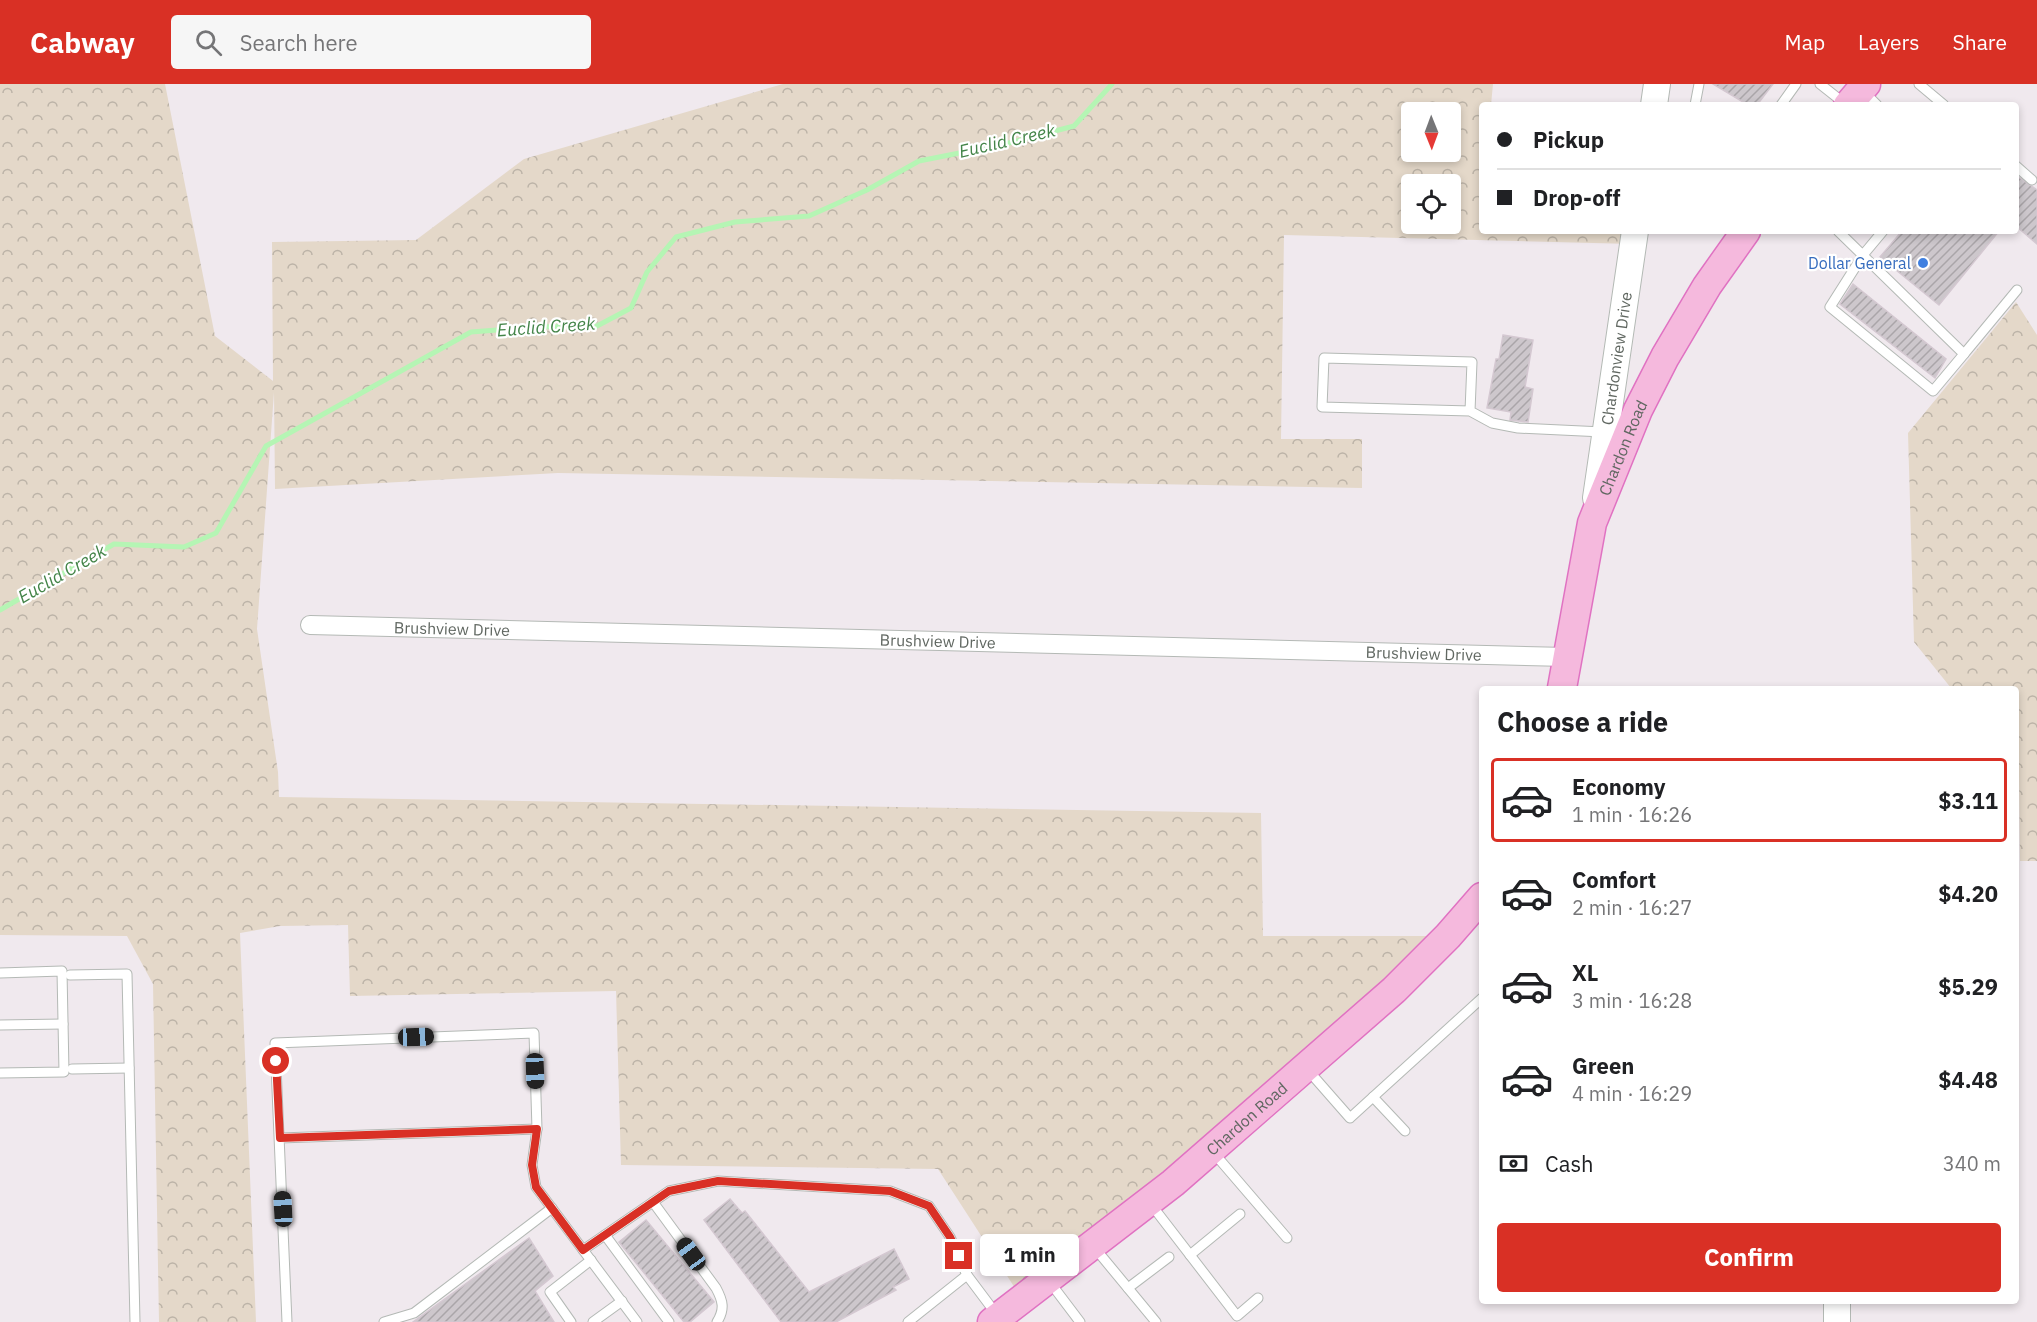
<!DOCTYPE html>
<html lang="en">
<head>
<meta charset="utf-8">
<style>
	body { margin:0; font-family:"IBM Plex Sans",sans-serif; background:#f6f6f6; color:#202124; height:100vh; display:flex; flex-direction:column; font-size:22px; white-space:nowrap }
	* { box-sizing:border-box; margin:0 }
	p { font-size:20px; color:#757577 }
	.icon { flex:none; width:33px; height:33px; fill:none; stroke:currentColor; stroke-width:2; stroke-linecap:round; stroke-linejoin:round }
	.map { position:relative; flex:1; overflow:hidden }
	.side { position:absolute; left:1479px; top:602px; width:540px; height:618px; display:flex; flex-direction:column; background:#fff; border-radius:6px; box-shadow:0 3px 9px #0003 }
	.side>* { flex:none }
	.guide { position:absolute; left:1479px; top:18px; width:540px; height:132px; border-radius:6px; box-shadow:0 3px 9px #0003; display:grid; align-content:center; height:132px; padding:0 18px; background:#fff }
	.needle { width:39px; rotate:179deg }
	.controls { position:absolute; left:1401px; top:18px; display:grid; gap:12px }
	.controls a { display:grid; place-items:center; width:60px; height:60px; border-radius:6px; background:#fff; box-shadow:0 3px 9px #0003; font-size:30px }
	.end { position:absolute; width:27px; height:27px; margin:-14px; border:8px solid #d93025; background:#fff; box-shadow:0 0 0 3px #fff }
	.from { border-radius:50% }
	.bubble { position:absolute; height:42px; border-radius:6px; background:#fff; box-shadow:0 3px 9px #0003; font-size:20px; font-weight:700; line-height:42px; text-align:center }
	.car { position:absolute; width:18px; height:36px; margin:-18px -9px; border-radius:8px; box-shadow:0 0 4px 2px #0007; background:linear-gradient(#222 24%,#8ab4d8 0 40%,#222 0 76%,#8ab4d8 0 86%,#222 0) }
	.guide b { display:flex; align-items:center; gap:21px; height:57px; font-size:22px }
	.guide b+b { border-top:2px solid #e0e0e0 }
	.guide i { width:15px; height:15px; background:#202124 }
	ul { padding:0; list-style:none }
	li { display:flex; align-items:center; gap:18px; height:84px; margin:0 12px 9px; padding:0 6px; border:3px solid transparent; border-radius:6px }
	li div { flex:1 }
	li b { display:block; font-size:22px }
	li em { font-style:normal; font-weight:700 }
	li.on { border-color:#d93025 }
	li>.icon { width:54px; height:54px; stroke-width:1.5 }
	h2 { padding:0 18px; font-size:27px; line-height:72px }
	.pay { display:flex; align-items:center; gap:15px; height:66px; padding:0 18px; font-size:22px }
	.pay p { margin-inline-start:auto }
	.primary-button { display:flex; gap:12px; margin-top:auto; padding:12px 18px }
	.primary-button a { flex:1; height:69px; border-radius:6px; background:#d93025; color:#fff; font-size:24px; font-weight:700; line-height:69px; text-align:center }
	header { display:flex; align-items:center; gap:36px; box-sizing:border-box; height:84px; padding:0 30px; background:#d93025; color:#fff }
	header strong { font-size:28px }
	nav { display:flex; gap:33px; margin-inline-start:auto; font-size:21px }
	.search { width:420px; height:54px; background:#f6f6f6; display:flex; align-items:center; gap:15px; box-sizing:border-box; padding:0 21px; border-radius:6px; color:#757577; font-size:22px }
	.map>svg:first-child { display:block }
	.forest { fill:url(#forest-crowns); fill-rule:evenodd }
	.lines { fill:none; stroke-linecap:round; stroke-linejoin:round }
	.stream { stroke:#b5f5b4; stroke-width:5 }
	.building { fill:url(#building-hatch); stroke:#d4c8d1; stroke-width:1.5 }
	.lane-casing { stroke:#b4b9b5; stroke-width:11 }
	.street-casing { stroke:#b4b9b5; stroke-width:20 }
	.secondary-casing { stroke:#b3b9b4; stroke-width:28 }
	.primary-casing { stroke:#e072c2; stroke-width:31 }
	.lane { stroke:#fff; stroke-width:9 }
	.street { stroke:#fff; stroke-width:18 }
	.secondary { stroke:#fff; stroke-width:26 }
	.primary { stroke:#f5b9dd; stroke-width:28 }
	.route { stroke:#d93025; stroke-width:8 }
	.shop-dot { fill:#3f7fe0; stroke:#fff; stroke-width:2 }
	.labels { text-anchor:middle; stroke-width:4.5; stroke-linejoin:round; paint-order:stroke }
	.shop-label { font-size:16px; fill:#366cbe; stroke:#fff; text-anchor:end }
	.street-label { font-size:16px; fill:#606761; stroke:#fff }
	.water-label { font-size:18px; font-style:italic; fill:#438448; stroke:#fff }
</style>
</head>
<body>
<header>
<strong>Cabway</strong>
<div class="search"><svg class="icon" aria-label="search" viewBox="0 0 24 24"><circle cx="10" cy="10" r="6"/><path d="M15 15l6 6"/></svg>Search here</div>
<nav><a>Map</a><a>Layers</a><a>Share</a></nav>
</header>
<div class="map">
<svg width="2037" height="1238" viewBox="0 0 2037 1238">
	<defs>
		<pattern id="forest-crowns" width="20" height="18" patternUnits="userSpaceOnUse" patternTransform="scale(1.5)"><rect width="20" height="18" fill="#e4d8c9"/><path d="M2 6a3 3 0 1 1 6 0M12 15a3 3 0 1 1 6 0" fill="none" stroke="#bcb3a7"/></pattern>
		<pattern id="building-hatch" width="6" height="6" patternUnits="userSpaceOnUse" patternTransform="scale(1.5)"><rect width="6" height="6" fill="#cdc7cc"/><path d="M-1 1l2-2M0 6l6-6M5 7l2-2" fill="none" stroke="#aaa5a9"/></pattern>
	</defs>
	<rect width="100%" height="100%" fill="#f0e9ee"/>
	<g class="forest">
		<path d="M0,0h165l50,252 58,45 -1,-139 144,-2 108,-81 259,-75h710l-2,21h-9v126h153l-2,13 -349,-9 -3,204h81v49l-804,-15 -283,16 -1,-97 -17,237 21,143 1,25 982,16 2,123h185l-426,363 -84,-130 -317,-4 -5,-174 -266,5 -2,-71 -68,1 -40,7 16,389h-97l-6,-338 -26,-48 -127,-1zM1412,28h38v40h-38zM1412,100h38v40h-38z"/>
		<path d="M2016,218l21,33v526h-17l-1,-87 -3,-4v-82h-65l-37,-46 -6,-209z"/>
	</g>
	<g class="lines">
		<path class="stream" d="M0,526l114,-66 70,3 32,-14 50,-87 205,-114 64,-5 62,-1 34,-18 16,-36 29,-35 59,-15 74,-6 58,-26 52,-29 86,-17 69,-18 38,-42"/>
	</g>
	<g class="building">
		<path d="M1713,0h60l-16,21h-9z"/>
		<path d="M2016,91l21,15v54l-21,-18z"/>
		<path d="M1902,147h97l-60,74 -59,-48z"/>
		<path d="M1853,200l93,75 -11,19 -95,-74z"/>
		<path d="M1503,251l30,5 -8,47 8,2 -5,33 -18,-2 1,-8 -24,-4 9,-49h3z"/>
		<path d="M730,1115l12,14 3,-2 64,81 85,-43 15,30 -16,8 3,3 -60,32h-55l-77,-102z"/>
		<path d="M646,1136l68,82 -24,20h-6l-65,-80z"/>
		<path d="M529,1154l24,38 -18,15 19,31h-141z"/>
	</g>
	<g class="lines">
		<g class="lane-casing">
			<g id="lane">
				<path d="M1820,0l24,19"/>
				<path d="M1919,0l25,21"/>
				<path d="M1863,7l14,14"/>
				<path d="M1695,21l4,-21"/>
				<path d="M1781,21l15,-21"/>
				<path d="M2016,82l16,14"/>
				<path d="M1838,147l126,123 -31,37 -103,-84 33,-52 20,-24"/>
				<path d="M1964,270l53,-64"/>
				<path d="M1470,327l-148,-4 2,-49 148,4 -2,49 22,12 26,5 85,4"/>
				<path d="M0,889l62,-2 2,101 -64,1"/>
				<path d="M70,891l57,-1 8,348"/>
				<path d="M0,941l63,-1"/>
				<path d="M72,985l57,-1"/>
				<path d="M1307,985l43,49 23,-21 32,34"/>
				<path d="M1373,1013l109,-99"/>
				<path d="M537,1045l-5,36 4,22 101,135"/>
				<path d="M280,1054l257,-9 -3,-96 -259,10 12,279"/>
				<path d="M1213,1068l74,86"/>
				<path d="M653,1118l63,86c7,13 9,21 1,34"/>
				<path d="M1150,1119l87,113 21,-18"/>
				<path d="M605,1151l64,87"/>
				<path d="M1094,1163l62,75"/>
				<path d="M583,1166l86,-59 49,-10 172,10 39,15 21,31 17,38 30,40"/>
				<path d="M1190,1171l50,-41"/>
				<path d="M1049,1197l31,41"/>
				<path d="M1128,1204l41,-31"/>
				<path d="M384,1238l30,-9 138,-105"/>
				<path d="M571,1238l-21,-30 41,-32"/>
				<path d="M593,1238l29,-21"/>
				<path d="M908,1238l59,-47"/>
			</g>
		</g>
		<g class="street-casing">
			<g id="street">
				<path id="s1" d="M310,541l1257,32"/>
			</g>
		</g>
		<g class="secondary-casing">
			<g id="secondary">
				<path d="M1654,21l3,-21"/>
				<path id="s2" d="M1596,414l39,-267"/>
				<path d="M1837,1216v22"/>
			</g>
		</g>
		<g class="primary-casing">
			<g id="primary">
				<path d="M1848,21l18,-21"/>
				<path id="s3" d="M1562,604l30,-165 46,-113 27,-53 42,-71 39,-55"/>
				<path id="s4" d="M992,1238l181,-139 221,-193 54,-54 34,-39"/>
			</g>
		</g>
		<use href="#lane" class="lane"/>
		<use href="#street" class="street"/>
		<use href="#secondary" class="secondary"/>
		<use href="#primary" class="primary"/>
	</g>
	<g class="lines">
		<path class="route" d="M276,977l4,77 257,-9 -5,36 4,22 47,63 86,-59 49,-10 172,10 39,15 21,31 9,19"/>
	</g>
	<circle class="shop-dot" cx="1923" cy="179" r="6"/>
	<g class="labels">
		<g class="shop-label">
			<text x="1911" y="185">Dollar General</text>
		</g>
		<g class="street-label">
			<text dy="6" stroke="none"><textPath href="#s2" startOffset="141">Chardonview Drive</textPath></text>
			<text dy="6" stroke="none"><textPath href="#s3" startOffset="249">Chardon Road</textPath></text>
			<text dy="6" stroke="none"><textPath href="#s1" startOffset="142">Brushview Drive</textPath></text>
			<text dy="6" stroke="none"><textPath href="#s1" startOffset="628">Brushview Drive</textPath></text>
			<text dy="6" stroke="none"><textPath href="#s1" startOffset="1114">Brushview Drive</textPath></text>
			<text dy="6" stroke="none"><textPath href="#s4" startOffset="326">Chardon Road</textPath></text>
		</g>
		<g class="water-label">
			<text transform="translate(1007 57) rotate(-13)" y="6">Euclid Creek</text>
			<text transform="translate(546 243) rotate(-4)" y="6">Euclid Creek</text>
			<text transform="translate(62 490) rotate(-30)" y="6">Euclid Creek</text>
		</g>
	</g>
</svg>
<div class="controls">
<a><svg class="needle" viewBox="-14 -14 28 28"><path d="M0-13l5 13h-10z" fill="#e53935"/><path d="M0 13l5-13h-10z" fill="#757577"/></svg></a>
<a><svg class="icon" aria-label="locate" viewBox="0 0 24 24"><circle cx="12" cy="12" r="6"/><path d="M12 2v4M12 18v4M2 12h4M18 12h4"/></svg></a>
</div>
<i class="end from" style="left:276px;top:977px"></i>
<i class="end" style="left:959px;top:1172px"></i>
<div class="bubble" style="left:980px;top:1150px;width:99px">1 min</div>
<i class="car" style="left:416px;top:953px;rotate:88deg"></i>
<i class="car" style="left:535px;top:987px;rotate:178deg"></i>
<i class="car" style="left:283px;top:1125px;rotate:357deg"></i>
<i class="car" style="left:691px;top:1170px;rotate:324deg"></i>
<div class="guide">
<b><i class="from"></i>Pickup</b>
<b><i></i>Drop-off</b>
</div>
<section class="side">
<h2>Choose a ride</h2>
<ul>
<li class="on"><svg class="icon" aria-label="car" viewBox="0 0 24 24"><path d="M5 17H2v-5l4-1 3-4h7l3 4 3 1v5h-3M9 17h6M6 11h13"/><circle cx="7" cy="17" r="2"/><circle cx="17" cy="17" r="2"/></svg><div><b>Economy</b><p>1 min · 16:26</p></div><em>$3.11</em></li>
<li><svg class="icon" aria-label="car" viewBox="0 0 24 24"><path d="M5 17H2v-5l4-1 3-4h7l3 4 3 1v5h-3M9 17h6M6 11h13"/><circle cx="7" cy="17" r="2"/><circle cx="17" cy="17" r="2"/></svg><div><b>Comfort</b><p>2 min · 16:27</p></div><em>$4.20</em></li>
<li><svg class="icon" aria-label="car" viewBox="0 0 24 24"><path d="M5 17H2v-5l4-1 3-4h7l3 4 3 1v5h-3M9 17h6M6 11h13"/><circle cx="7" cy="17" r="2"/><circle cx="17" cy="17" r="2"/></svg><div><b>XL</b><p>3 min · 16:28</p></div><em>$5.29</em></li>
<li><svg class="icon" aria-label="car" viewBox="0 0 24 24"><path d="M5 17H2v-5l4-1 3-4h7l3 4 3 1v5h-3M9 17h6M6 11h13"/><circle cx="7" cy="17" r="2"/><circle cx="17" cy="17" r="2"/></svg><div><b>Green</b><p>4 min · 16:29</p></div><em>$4.48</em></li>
</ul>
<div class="pay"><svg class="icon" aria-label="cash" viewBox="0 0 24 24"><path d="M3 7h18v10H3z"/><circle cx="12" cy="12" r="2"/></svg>Cash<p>340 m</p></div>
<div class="primary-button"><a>Confirm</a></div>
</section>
</div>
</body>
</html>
